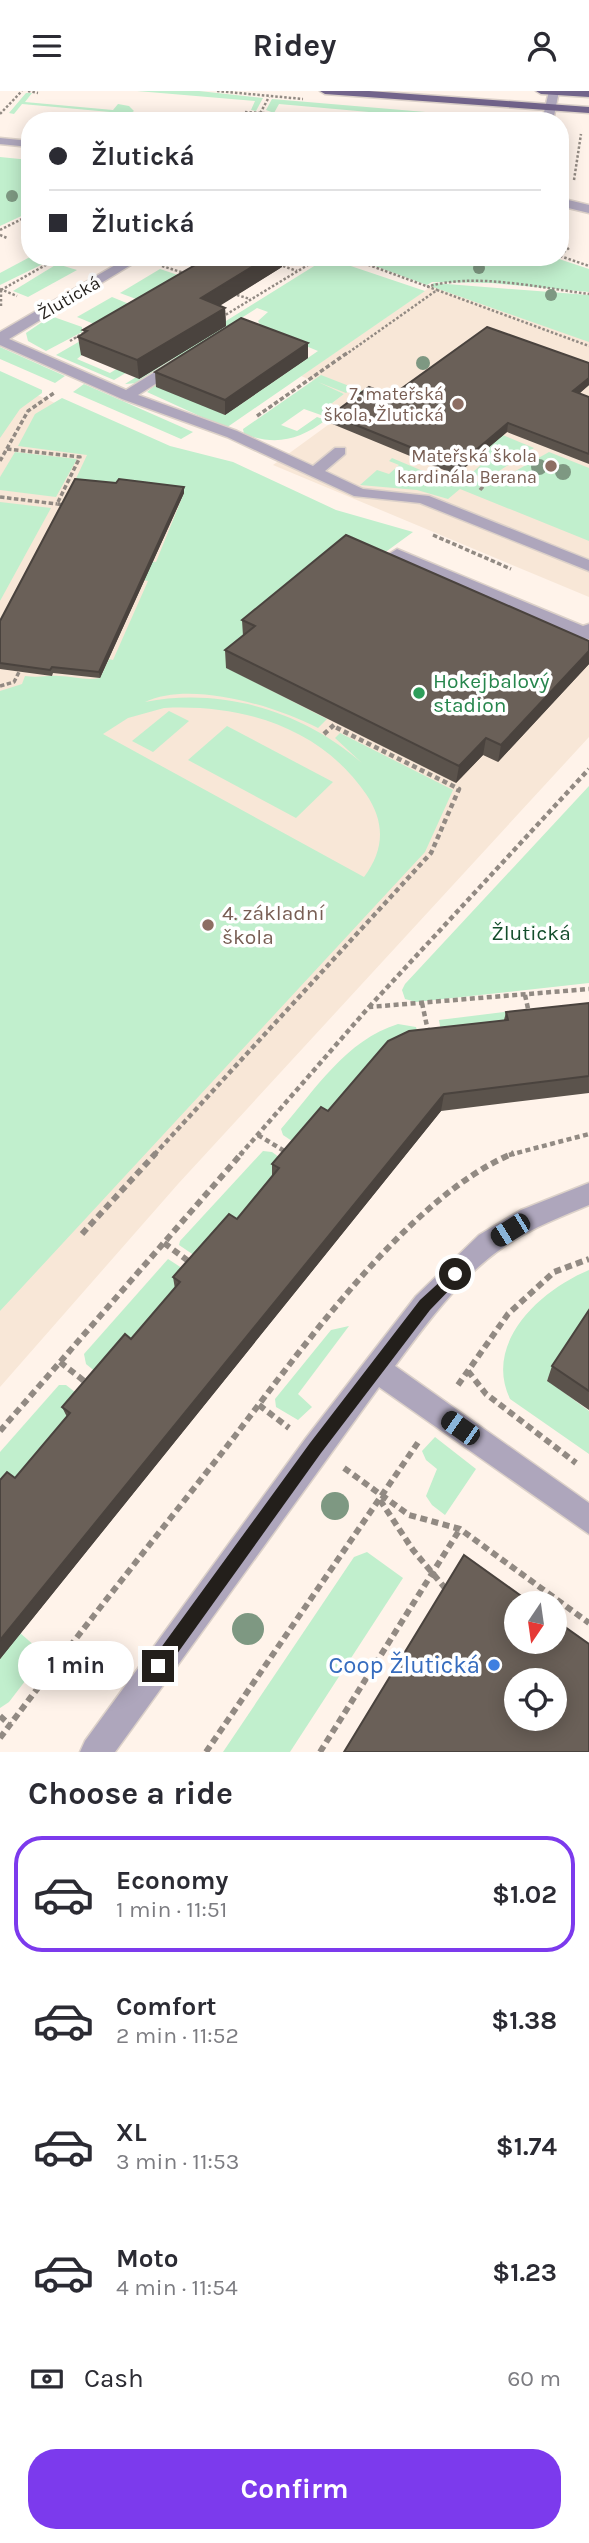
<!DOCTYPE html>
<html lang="en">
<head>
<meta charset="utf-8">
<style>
	body { margin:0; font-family:Karla,sans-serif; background:#f2f2f3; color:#2b2b33; height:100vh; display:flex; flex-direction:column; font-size:26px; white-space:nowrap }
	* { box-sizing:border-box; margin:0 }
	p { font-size:23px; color:#7c7c81 }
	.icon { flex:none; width:38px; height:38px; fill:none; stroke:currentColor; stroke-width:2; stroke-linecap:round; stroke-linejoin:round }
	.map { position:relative; height:1661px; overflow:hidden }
	.drawer { display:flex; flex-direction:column; background:#fff; flex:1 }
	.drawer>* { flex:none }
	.banner { position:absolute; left:21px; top:21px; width:548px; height:154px; border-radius:28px; box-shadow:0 4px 18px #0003; display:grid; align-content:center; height:154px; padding:0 28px; background:#fff }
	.needle { width:46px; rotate:193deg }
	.controls { position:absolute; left:504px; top:1500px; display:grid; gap:14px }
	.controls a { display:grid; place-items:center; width:63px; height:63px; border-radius:50%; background:#fff; box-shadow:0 4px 18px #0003; font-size:35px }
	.end { position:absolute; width:32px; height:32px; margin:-16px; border:9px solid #231f1b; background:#fff; box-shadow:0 0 0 4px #fff }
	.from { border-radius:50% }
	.bubble { position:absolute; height:49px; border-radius:24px; background:#fff; box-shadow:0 4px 18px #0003; font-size:23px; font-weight:700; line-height:49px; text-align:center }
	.car { position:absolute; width:21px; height:42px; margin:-21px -10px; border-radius:9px; box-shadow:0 0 5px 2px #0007; background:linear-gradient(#222 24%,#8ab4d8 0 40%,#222 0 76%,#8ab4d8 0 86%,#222 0) }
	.banner b { display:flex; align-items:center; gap:24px; height:66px; font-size:26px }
	.banner b+b { border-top:2px solid #e1e1e2 }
	.banner i { width:18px; height:18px; background:#2b2b33 }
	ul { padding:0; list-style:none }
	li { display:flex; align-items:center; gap:21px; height:116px; margin:0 14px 10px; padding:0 14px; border:4px solid transparent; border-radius:28px }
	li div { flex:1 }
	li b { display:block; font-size:26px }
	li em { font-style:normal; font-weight:700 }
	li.current { border-color:#7c3aed }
	li>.icon { width:63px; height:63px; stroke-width:1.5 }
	h2 { padding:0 28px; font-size:32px; line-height:84px }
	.pay { display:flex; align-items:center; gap:18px; height:77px; padding:0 28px; font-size:26px }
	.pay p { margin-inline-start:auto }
	.action { display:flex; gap:14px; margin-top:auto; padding:14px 28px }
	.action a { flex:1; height:80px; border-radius:28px; background:#7c3aed; color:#fff; font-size:28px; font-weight:700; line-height:80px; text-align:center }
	header { display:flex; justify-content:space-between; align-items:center; height:91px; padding:0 28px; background:#fff; font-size:32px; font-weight:700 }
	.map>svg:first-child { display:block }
	.built { fill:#f8e7d7 }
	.green { fill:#c1efcd; fill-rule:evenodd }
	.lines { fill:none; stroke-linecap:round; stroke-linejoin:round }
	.minor-casing { stroke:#dcd1c9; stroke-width:3 }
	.major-casing { stroke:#dcd1c9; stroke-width:3 }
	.path-far3 { stroke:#928a83; stroke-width:2.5; stroke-dasharray:2.5 2; stroke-linecap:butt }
	.path-far2 { stroke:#928a83; stroke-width:3.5; stroke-dasharray:4.5 2.5; stroke-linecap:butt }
	.path-far1 { stroke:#928a83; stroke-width:4.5; stroke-dasharray:5 3.5; stroke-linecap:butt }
	.path { stroke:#928a83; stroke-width:6; stroke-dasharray:7 4.5; stroke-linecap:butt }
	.minor { fill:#aea6bc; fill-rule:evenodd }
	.major { fill:#72648b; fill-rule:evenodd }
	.tree { fill:#7e9882 }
	.wall { fill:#5b534c }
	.shaded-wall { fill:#4a433e }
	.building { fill:#6a6058; stroke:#4a433e; stroke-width:2; fill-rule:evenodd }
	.route { fill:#231f1b }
	.education-dot { fill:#8d6e63; stroke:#fff; stroke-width:2.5 }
	.leisure-dot { fill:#2e9e5b; stroke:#fff; stroke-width:2.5 }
	.shop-dot { fill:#3f7fe0; stroke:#fff; stroke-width:2.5 }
	.labels { text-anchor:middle; stroke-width:7; stroke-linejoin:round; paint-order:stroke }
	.far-street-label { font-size:18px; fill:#231f1b; stroke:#fff }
	.far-education-label { font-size:18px; fill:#785e54; stroke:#fff; text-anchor:end }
	.leisure-label { font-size:21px; fill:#27864d; stroke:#fff; text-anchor:start }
	.education-label { font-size:21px; fill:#785e54; stroke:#fff; text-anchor:start }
	.park-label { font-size:21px; fill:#144e2c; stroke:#fff }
	.near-shop-label { font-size:24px; fill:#366cbe; stroke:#fff; text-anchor:end }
</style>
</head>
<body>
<header><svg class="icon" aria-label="menu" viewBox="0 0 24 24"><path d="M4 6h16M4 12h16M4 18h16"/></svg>Ridey<svg class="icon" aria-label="person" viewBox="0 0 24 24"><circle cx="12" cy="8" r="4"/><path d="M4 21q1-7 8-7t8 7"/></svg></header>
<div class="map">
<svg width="589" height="1661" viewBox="0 0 589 1661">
	<rect width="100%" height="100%" fill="#fff3ea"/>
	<g class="built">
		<path d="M436,192l153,54v260l-316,-132 66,-48 -13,-9 18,-14 -43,-18z"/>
		<path d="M0,287l589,268v91l-411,447 -178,203z"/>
	</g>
	<g class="green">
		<path d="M137,0h62l64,7 -7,13 -5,-1 4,-9z"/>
		<path d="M26,2h6l-7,9 88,8 5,-6 11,2 5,5 -12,8h-16l4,-7 -88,-8 -8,10 -5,-1z"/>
		<path d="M272,8l189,16 -2,5 -180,-16 -5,9 -8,-3z"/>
		<path d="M0,66l30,3v52l-30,14z"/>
		<path d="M30,166h16l3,4 -49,24v-12z"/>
		<path d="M350,166h203l36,12v23l-98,-9 -59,-1 -5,3z"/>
		<path d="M327,167l98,33 -199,137 -79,-36 18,-15 60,38 93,-64 -56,-23 -4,-7 10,-9 -11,-4 -119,75 -13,1z"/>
		<path d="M57,173l20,6 -49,27 -15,-6z"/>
		<path d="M160,178l18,6 -42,24 -16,-6z"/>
		<path d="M434,192l155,12v47l-159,-56z"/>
		<path d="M112,206l17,7 -35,20 -17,-7z"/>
		<path d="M51,225l31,11v5l-36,19 -18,-10 -2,-8z"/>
		<path d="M82,249l14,3 -19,16 33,14 23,-14 6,6 -25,15 -58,-25z"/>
		<path d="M0,256l65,29 -10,7 -55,-24z"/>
		<path d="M0,280l42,19v3l-22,16 -20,29z"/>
		<path d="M321,284l100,39 -3,1 -67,-26 -5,4 -28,-11 26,12 -17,13 10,5 -2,8 -31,-11 -23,16 16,6 20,-14 9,3c-27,20 -50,26 -82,14l-1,-5z"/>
		<path d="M84,293l109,48 -12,7 -108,-47z"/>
		<path d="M62,307l108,48 63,16 103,48 77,22 -186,136 100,51 -9,9c-43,-22 -127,-48 -173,-26 77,-15 158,9 217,61l-27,-25 5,-5 113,57 -28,62 -425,459v-620l22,-7 3,-8c14,2 23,-1 34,0 14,0 26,5 41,2l9,-19 4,1 35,-79 -14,-3 8,-18 14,2 28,-69 -111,-8 14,-30 -69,-9 17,-32zM164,617c78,-4 156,19 202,86 19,28 19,55 -2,83l-261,-143 25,-16z"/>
		<path d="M500,343l34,14 -35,23 -33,7 24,-21 -12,-21z"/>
		<path d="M15,361l62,7 -21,38 -56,-7v-13z"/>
		<path d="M549,361l40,16v73l-129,-52 -12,10 -31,-9 -57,-5 17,-15 12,4 10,-9 -10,-4 3,-3 64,27 49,-8z"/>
		<path d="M0,411l51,6 -51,93z"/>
		<path d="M169,620l20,10 -36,31 -21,-11z"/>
		<path d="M227,635l106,56 -37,36 -108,-58z"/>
		<path d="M589,695v197l-173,19 -11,-3 -3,-9 3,-6z"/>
		<path d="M513,920l8,17 -78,16 -4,-24z"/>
		<path d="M398,933l18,3 5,20 -120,100 -18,-12 -2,-6c34,-39 65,-89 117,-105z"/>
		<path d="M263,1060l9,1 15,11 -83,99 -25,-17 1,-4z"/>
		<path d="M168,1168l23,15 -88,104 -17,-14 -2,-10z"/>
		<path d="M589,1179v45l-42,65 42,31v43l-79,-55c-27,-57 31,-109 79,-129z"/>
		<path d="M349,1235l-51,68 14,13 -14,13 -22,-13 -1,-8 56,-69z"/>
		<path d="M59,1294h7l19,15 -85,100v-48z"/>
		<path d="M435,1346l41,32 -31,46 -13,-10 -6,-9 11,-27 -11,-9 -4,-9z"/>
		<path d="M367,1461l36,26 -113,174h-67l131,-195z"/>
		<path d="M19,1541l26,23 -36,47 -9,6v-50z"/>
	</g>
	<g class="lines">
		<g class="minor-casing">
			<g id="minor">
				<path d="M549,0h10l-6,30h-11z"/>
				<path d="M0,47l30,3v6l-30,-3z"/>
				<path d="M560,107l29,7v8l-29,-7z"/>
				<path d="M129,166h15l-135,82 117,51 48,-30h10v6l-46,29 99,36 76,35 22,-18h10v6l-20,17 38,18 66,7 160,64v11l-169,-68 -66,-7 -127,-59 -105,-38 -122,-54v-13z"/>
				<path d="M397,458l186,77 6,-2v15l-9,-1 -189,-80 -2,-4z"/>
				<path d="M589,1092v22c-31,13 -63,25 -91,46 -40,29 -74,76 -103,115l194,137v31l-210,-147 -264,365h-35l5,-11 221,-303 110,-142 63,-61 42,-25z"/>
			</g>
		</g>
		<g class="major-casing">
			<g id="major">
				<path d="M320,0h49l220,16v6l-264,-19z"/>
				<path d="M536,0h53v6l-48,-3z"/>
			</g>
		</g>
		<g class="path-far3">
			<path d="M28,0l10,2"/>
			<path d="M217,0l86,8"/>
			<path d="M245,21l34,2"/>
			<path d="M0,23l22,-23"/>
			<path d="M256,30l13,-24"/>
			<path d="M574,89l7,-46"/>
			<path d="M0,139l30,-15"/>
			<path d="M0,144l7,3"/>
			<path d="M560,164l9,-7"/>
			<path d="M560,165l29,10"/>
			<path d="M53,166l18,7"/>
			<path d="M347,166l90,33"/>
			<path d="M162,175l25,8"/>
			<path d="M283,175l14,5"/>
			<path d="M427,196c45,-15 115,1 162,7"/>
			<path d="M0,198l17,7"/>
			<path d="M1,199l59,-33"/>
			<path d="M1,199v17"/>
			<path d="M237,204l13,4"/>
			<path d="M222,226l99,-60"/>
			<path d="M70,250l17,-10"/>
			<path d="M345,264l92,-65 152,56"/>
		</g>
		<g class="path-far2">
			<path d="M257,325l90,-63"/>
			<path d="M7,358l73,8 -23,47 8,1"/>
			<path d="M0,370l28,-50 26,-18"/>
			<path d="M480,399l9,-11"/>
			<path d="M0,406l57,7"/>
			<path d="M433,444l78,34"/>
			<path d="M0,595l14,-4 5,-10"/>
		</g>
		<g class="path-far1">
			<path d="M324,643l12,-11"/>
			<path d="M525,904l4,18"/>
			<path d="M422,912l6,28"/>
			<path d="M369,916l220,-238"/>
			<path d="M258,1044l28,17"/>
			<path d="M154,1064l277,-302 28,-64 -126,-63"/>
			<path d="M240,1064l129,-148 220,-18"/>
			<path d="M509,1064l80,-21"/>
		</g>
		<g class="path">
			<path d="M82,1143l74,-81"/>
			<path d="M164,1152l27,20"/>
			<path d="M60,1271l28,22"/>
			<path d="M468,1280l18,23 90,69"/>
			<path d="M458,1294l50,-71 46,-42 35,-13"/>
			<path d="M259,1314l30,23"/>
			<path d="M0,1340l242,-278"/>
			<path d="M344,1377l65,47 51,14 129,94"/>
			<path d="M380,1409l33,50 32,38"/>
			<path d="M0,1625l10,9"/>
			<path d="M0,1647c72,-96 147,-190 221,-284 72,-92 184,-257 293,-301"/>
			<path d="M206,1661l213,-311"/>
			<path d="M320,1661l140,-223"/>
		</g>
		<use href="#minor" class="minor"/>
		<use href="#major" class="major"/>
	</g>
	<g class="tree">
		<circle cx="12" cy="105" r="6"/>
		<circle cx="479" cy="177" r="6"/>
		<circle cx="551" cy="204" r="6"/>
		<circle cx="423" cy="272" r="7"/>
		<circle cx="539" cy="376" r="8"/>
		<circle cx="563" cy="381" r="8"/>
		<circle cx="335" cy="1415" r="14"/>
		<circle cx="248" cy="1538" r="16"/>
	</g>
	<g class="wall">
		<path d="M282,176l-62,38 5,3 1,18 -87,53 -58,-24 -3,-18 6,-4 -1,-3z"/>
		<path d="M308,267l-83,57 -69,-28 -1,-15z"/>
		<path d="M589,294l-10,9 10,3v67l-82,-32 -51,43 -126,-52 1,-8 60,-19z"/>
		<path d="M116,392l68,4v6l-84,185 -47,-5 -1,3 -52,-7v-48z"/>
		<path d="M242,529l347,21v23l-91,98 -15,-7 -27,28 -230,-115 -1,-18 18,-14z"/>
		<path d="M589,912v90l-148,18 -441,548v-179l15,-2 52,-61 -5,-10 69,-68 44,-50 -2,-12 64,-58 35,-43v-12l56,-53 176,-91 2,-8z"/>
		<path d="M589,1219v100l-42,-29 5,-15z"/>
	</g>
	<g class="shaded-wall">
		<path d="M268,166h14v10l-80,50 -1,-19z"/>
		<path d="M225,217l1,18 -87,53 -2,-19z"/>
		<path d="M308,252v15l-83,57v-15z"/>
		<path d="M589,287v7l-18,15 2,-9z"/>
		<path d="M508,332l-1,9 -51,43 1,-9z"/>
		<path d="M184,396v6l-84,185 -1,-6z"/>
		<path d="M589,560v13l-91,98 3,-17z"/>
		<path d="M486,647l-3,17 -27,28 3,-17z"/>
		<path d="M444,1003l-3,17 -441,548v-19z"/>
	</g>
	<g class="building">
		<path d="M209,166h59l-67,41 24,10 -88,52 -59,-23 9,-6 -4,-1z"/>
		<path d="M241,227l67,25 -83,57 -70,-28z"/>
		<path d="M487,236l102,36v15l-16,13 16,6v57l-81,-31 -51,43 -126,-51 38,-28 22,9z"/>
		<path d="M75,388l41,4 3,-4 65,8 -85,185 -47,-5 -2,3 -50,-7v-42z"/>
		<path d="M346,444l243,106v10l-88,94 -15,-7 -27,28 -234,-116 30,-24 -13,-6z"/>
		<path d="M589,912v73l-145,18 -444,546v-160l7,-8 8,6 55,-65 -8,-6 63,-73 6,5 49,-57 -7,-5 56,-63 8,5 42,-51 -7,-4 49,-57 7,4 60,-70 21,-10 99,-11 -2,-8z"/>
		<path d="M589,1219v81l-37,-25z"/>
		<path d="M464,1464l67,48h-15v38h39v-21l34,24v108h-245zM516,1589h39v39h-39z"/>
	</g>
	<path class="route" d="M455,1177l7,6 -2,5 -30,31 -109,143 -157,219h-12v-12l158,-217 110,-143z"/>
	<g class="education-dot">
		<circle cx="458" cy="313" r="7"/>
		<circle cx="551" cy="375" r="7"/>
		<circle cx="208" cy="834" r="7"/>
	</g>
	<circle class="leisure-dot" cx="419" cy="602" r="7"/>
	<circle class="shop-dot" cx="494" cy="1574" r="7"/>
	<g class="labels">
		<g class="far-street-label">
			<text transform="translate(69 207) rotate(-30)" y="6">Žlutická</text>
		</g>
		<g class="far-education-label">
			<text x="444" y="309">7. mateřská<tspan x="444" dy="21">škola, Žlutická</tspan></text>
			<text x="537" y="371">Mateřská škola<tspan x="537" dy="21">kardinála Berana</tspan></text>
		</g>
		<g class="leisure-label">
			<text x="433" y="597">Hokejbalový<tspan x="433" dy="24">stadion</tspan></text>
		</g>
		<g class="education-label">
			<text x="222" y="829">4. základní<tspan x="222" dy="24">škola</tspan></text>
		</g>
		<g class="park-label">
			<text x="531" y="849">Žlutická</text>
		</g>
		<g class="near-shop-label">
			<text x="480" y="1582">Coop Žlutická</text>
		</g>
	</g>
</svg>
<div class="controls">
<a><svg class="needle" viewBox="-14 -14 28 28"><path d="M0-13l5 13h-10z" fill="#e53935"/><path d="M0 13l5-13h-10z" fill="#7c7c81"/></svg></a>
<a><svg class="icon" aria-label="locate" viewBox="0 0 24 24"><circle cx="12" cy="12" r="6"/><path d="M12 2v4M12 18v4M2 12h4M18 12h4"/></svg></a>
</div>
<i class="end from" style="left:455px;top:1183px"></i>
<i class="end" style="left:158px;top:1575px"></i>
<div class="bubble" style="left:18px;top:1550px;width:116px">1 min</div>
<i class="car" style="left:510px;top:1139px;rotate:238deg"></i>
<i class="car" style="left:460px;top:1337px;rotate:305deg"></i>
<div class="banner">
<b><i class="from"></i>Žlutická</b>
<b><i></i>Žlutická</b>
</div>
</div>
<section class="drawer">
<h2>Choose a ride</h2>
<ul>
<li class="current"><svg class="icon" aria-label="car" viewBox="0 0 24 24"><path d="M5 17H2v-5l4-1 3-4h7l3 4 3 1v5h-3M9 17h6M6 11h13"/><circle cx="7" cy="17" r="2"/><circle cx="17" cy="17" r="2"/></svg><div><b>Economy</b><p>1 min · 11:51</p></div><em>$1.02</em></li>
<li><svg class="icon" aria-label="car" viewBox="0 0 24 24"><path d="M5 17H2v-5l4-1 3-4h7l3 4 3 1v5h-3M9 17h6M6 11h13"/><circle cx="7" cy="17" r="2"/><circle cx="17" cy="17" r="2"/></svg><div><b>Comfort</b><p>2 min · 11:52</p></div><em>$1.38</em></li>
<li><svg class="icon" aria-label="car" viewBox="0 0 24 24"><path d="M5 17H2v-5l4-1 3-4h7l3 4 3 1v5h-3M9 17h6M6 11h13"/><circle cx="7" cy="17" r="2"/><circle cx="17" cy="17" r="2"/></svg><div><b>XL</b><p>3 min · 11:53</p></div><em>$1.74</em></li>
<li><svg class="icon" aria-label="car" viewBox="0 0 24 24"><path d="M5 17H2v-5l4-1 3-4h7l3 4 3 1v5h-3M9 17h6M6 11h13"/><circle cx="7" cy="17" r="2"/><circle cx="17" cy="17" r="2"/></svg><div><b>Moto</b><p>4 min · 11:54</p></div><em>$1.23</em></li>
</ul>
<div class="pay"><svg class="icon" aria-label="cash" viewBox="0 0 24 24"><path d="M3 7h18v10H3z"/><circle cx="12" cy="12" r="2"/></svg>Cash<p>60 m</p></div>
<div class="action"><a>Confirm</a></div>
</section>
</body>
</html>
